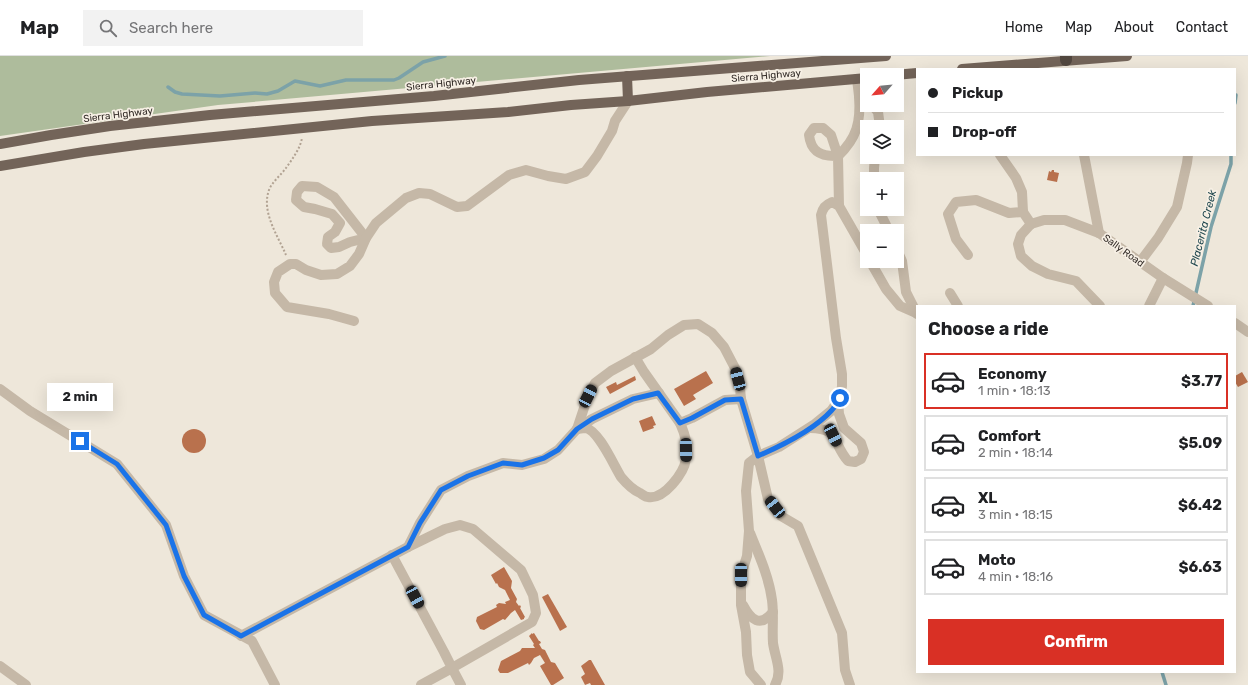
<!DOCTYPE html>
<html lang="en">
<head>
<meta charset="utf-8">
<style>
	body { margin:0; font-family:Rubik,sans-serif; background:#f2f2f2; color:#202124; height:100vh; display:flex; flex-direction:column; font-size:15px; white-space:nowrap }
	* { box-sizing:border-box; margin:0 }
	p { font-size:13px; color:#757577 }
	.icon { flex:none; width:22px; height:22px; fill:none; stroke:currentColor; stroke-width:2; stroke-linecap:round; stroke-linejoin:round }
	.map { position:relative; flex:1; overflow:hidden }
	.panel { position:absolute; left:916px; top:249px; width:320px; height:368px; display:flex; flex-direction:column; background:#fff; border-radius:0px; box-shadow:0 4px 16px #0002 }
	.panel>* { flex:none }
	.banner { position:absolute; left:916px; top:12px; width:320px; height:88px; border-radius:0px; box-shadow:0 4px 16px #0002; display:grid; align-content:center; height:88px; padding:0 12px; background:#fff }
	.needle { width:26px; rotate:243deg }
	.buttons { position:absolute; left:860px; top:12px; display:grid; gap:8px }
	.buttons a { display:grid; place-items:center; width:44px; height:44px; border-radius:0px; background:#fff; box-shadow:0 4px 16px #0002; font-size:20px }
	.end { position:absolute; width:18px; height:18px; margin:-9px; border:5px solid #1a73e8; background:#fff; box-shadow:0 0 0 2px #fff }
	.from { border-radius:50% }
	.bubble { position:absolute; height:28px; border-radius:0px; background:#fff; box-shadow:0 4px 16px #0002; font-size:13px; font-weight:700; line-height:28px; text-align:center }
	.car { position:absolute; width:12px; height:24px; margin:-12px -6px; border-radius:5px; box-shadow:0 0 3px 1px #0007; background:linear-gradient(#222 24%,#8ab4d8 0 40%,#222 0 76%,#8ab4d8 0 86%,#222 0) }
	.banner b { display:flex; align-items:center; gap:14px; height:38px; font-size:15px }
	.banner b+b { border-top:1px solid #e0e0e0 }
	.banner i { width:10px; height:10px; background:#202124 }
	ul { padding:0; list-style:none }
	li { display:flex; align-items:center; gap:12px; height:56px; margin:0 8px 6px; padding:0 4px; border:2px solid #e0e0e0; border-radius:0px }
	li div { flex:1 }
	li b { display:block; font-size:15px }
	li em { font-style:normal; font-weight:700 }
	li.active { border-color:#d93025 }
	li>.icon { width:36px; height:36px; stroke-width:1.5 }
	h2 { padding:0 12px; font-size:18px; line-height:48px }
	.action { display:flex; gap:8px; margin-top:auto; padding:8px 12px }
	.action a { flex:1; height:46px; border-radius:0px; background:#d93025; color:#fff; font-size:16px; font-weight:700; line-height:46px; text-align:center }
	header { display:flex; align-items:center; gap:24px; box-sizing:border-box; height:56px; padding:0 20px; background:#fff; border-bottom:1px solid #e0e0e0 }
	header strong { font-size:19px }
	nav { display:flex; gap:22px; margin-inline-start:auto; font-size:14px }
	.search { width:280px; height:36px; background:#f2f2f2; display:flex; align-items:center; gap:10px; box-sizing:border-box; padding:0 14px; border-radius:0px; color:#757577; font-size:15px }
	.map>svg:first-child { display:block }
	.green { fill:#aebc9c }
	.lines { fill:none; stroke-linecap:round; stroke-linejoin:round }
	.stream { stroke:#7ca2a8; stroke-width:3.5 }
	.building { fill:#b9714d }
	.path { stroke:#b1a292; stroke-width:2; stroke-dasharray:2 2; stroke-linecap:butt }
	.minor { stroke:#c5b8a7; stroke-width:10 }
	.major { stroke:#736459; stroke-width:10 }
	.highway { stroke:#52473f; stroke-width:12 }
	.route { stroke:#1a73e8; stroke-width:5 }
	.labels { text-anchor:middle; stroke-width:3.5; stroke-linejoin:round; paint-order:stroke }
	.street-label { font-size:10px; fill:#322b27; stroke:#f7f0e5 }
	.water-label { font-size:11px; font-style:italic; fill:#21484f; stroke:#f7f0e5 }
</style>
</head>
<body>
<header>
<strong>Map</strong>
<div class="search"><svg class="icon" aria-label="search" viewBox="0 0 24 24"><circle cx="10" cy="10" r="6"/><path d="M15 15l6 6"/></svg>Search here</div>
<nav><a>Home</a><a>Map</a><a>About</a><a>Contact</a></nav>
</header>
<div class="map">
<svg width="1248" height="629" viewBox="0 0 1248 629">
	<rect width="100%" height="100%" fill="#eee7da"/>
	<path class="green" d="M0,0h770l-552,49 -218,31z"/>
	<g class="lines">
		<g class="stream">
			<path d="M168,31l7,5 7,2 38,2 35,-3 12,1 11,-3 17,-10 25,5 26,-6h48l5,-2 24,-16 22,-6"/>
			<path d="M1235,47l1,-8"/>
			<path d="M1193,250l18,-79 20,-63v-9"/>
			<path d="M1162,616l4,13"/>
		</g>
	</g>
	<g class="building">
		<path d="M1052,114h2v2l5,1 -2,9 -10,-2 2,-9 2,1z"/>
		<path d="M706,315l7,12 -20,12 3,4 -12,7 -10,-17z"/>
		<path d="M1242,316l6,10 -10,5 -3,-5v-6z"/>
		<path d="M635,320l1,4 -26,14 -4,-7 10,-5 1,3z"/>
		<path d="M652,360l4,9 -3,1 1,2 -11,4 -4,-11z"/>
		<circle cx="194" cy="385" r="12"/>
		<path d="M504,511l8,14 -1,7 6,11 -1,3 3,4 1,-1 1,2 -1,1 5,9 -1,1v1l-3,1 -6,-10 -4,3 -6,7 -2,-1 -19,11 -4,-1 -4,-8 1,-4 20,-10 -1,-2 3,-2 7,1 -1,-2 5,-2 -5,-10 -6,-3 -2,-4 -1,1 -5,-9z"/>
		<path d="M548,538l19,33 -7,4 -18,-34z"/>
		<path d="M532,577v1l2,-1 5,8h1l1,2 -2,1 3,5 3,1 6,12 4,1 9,15 -11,7h-2l-11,-19 5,-3 -5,-8 -6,3 -3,5 -2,2 -1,-2 -20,10h-8l-2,-3 3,-9 19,-10 2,-3h13l-2,-3 1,-1 -5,-8z"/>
		<path d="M589,604h2l14,25h-14l-1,-2 -5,2 -4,-8 4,-3 -4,-8z"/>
	</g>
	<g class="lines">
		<path class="path" d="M286,199c-8,-19 -25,-43 -17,-65 3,-8 12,-15 17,-22 7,-10 14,-19 16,-30"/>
		<g class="minor">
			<path d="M857,23l2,17 8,4"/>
			<path d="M872,49l6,7 2,15"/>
			<path d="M1000,99l16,23 6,14 1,20"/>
			<path d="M1084,99l15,78"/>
			<path d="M874,123v-11l1,-11"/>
			<path d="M302,130l15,1 17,10 32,41 -16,4 -11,5 -8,1 -4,-4 1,-7 7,-5 5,-9 -8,-9 -17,-5 -11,-2 -8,-7 1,-8z"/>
			<path d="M839,150l-1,-50 -7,-21 -8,-7h-9l-5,7c2,17 12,22 29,21 19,-18 23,-34 21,-60"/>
			<path d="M878,153l11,22"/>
			<path d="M1031,168l13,-4h21l34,13 64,45 45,28"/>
			<path d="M1031,168l-10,11 -3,9 3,12 11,10 16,8 28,7 24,25"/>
			<path d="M897,194l5,11 4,31 11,22"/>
			<path d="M968,199l-12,-16 -8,-25 8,-12 20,-2 33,13 14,-1 8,12"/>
			<path d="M870,205l16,28 14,17 16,7"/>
			<path d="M1140,206l18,-24 19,-31 10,-44 1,-8"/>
			<path d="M950,237l8,13"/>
			<path d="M1149,250l14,-28"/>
			<path d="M354,265l-25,-7 -42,-7 -12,-14 -1,-11 4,-10 12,-8h6l10,6 15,5 16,-1 13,-8 9,-12 7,-16 10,-15 30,-25 13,-5 11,1 27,13 10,-1 42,-31 17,-5 22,6 18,3 19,-7 12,-16 15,-25 3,-10 13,-20"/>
			<path d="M1235,267l13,9"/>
			<path d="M0,333l30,22 87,53 49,61 18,51 20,39 48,26 23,44"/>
			<path d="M680,367l12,-5 33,-18 16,-1"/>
			<path d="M810,372c30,0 22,15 38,33l7,1 6,-3 3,-7 -3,-9 -17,-15 -5,-14 -1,-13"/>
			<path d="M577,373c3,0 7,-1 9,-1 13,3 28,38 35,49 5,6 12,13 19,16 2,1 5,4 8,4 16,3 36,-24 38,-38 3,-12 -1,-25 -6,-36l-36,-51 -9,-15"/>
			<path d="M577,373l15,-10 41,-20 26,-6"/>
			<path d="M750,477c9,22 19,44 22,67 2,15 0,29 1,43 2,15 10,28 2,42"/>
			<path d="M408,491l37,-18 15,-4 13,4 48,41 12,25 3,18 -4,9 -80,46 9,17"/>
			<path d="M392,499l52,97 8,16 -31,17"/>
			<path d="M743,549c8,15 17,23 30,7"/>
			<path d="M241,580l167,-89 12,-24 21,-33 27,-14 35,-13 19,2 22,-6 14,-9 19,-21 11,-33 7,-13 16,-12 40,-22 17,-14 16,-10 14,-1 14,9 12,14 12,23 4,18 1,11 17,57 10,43 13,17 17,10 44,107 3,37 5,15"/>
			<path d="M0,610l26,19"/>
			<path d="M761,629l-11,-13 -3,-17 -1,-23 -5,-27v-30l6,-19 2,-25 -3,-40 3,-28 9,-7 21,-9 36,-23 16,-13 9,-13 2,-12v-12l-6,-36 -15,-123c2,-7 4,-10 11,-13l7,4 28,49"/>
		</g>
		<g class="major">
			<path d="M962,13l165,-13"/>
			<path d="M895,19l22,-2"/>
			<path d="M627,20l1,25"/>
			<path d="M0,88l51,-9 59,-9 100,-11 224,-19 145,-16 307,-24"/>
			<path d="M0,110l84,-14 60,-8 228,-23 136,-9 63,-7 57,-4 79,-9 160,-14"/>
		</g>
		<path class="highway" d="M1066,0v4"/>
	</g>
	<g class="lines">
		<path class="route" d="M80,385l37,23 49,61 18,51 20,39 37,21 167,-89 12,-24 21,-33 27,-14 35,-13 19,2 22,-7 14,-8 19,-21 15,-10 41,-20 25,-6 22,30 12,-5 33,-18 16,-1 17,57c23,-10 57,-27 74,-46 3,-3 5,-8 8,-12"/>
	</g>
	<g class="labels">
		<g class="street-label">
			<text transform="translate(766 19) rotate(-5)" y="4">Sierra Highway</text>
			<text transform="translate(441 27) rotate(-6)" y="4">Sierra Highway</text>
			<text transform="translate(118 58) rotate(-7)" y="4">Sierra Highway</text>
			<text transform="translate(1124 194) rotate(36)" y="4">Sally Road</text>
		</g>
		<g class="water-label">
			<text transform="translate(1203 172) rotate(-76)" y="4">Placerita Creek</text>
		</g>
	</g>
</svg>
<div class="buttons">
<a><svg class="needle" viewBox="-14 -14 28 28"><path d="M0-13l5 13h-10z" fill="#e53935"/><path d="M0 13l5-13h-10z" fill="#757577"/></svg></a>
<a><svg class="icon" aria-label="layers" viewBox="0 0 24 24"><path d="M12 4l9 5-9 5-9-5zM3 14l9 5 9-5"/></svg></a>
<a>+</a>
<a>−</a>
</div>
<i class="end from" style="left:840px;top:342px"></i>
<i class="end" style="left:80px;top:385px"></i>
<div class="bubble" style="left:47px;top:327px;width:66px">2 min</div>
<i class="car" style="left:738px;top:323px;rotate:345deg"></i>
<i class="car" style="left:588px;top:340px;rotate:27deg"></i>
<i class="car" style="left:833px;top:379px;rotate:154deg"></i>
<i class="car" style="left:686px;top:394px;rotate:179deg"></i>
<i class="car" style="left:775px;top:451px;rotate:322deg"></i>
<i class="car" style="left:741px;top:519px;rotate:180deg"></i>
<i class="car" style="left:415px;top:541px;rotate:152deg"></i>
<div class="banner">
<b><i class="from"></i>Pickup</b>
<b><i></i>Drop-off</b>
</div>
<section class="panel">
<h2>Choose a ride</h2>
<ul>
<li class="active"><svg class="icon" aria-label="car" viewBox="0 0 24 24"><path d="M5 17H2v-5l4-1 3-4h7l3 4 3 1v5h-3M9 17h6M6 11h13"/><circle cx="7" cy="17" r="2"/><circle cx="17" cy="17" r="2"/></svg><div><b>Economy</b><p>1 min · 18:13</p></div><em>$3.77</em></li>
<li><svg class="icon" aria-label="car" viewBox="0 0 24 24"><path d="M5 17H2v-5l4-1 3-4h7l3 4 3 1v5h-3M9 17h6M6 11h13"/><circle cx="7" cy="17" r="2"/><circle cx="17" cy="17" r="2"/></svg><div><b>Comfort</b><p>2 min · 18:14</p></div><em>$5.09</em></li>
<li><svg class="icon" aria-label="car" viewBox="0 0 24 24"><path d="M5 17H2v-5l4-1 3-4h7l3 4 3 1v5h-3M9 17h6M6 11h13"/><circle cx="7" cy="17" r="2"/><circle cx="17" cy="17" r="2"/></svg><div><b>XL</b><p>3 min · 18:15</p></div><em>$6.42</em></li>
<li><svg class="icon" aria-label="car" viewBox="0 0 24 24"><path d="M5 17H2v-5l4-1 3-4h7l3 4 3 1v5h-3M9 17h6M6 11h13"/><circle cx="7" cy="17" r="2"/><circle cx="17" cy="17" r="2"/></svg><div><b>Moto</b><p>4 min · 18:16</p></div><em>$6.63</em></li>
</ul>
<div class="action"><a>Confirm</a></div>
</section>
</div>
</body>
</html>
